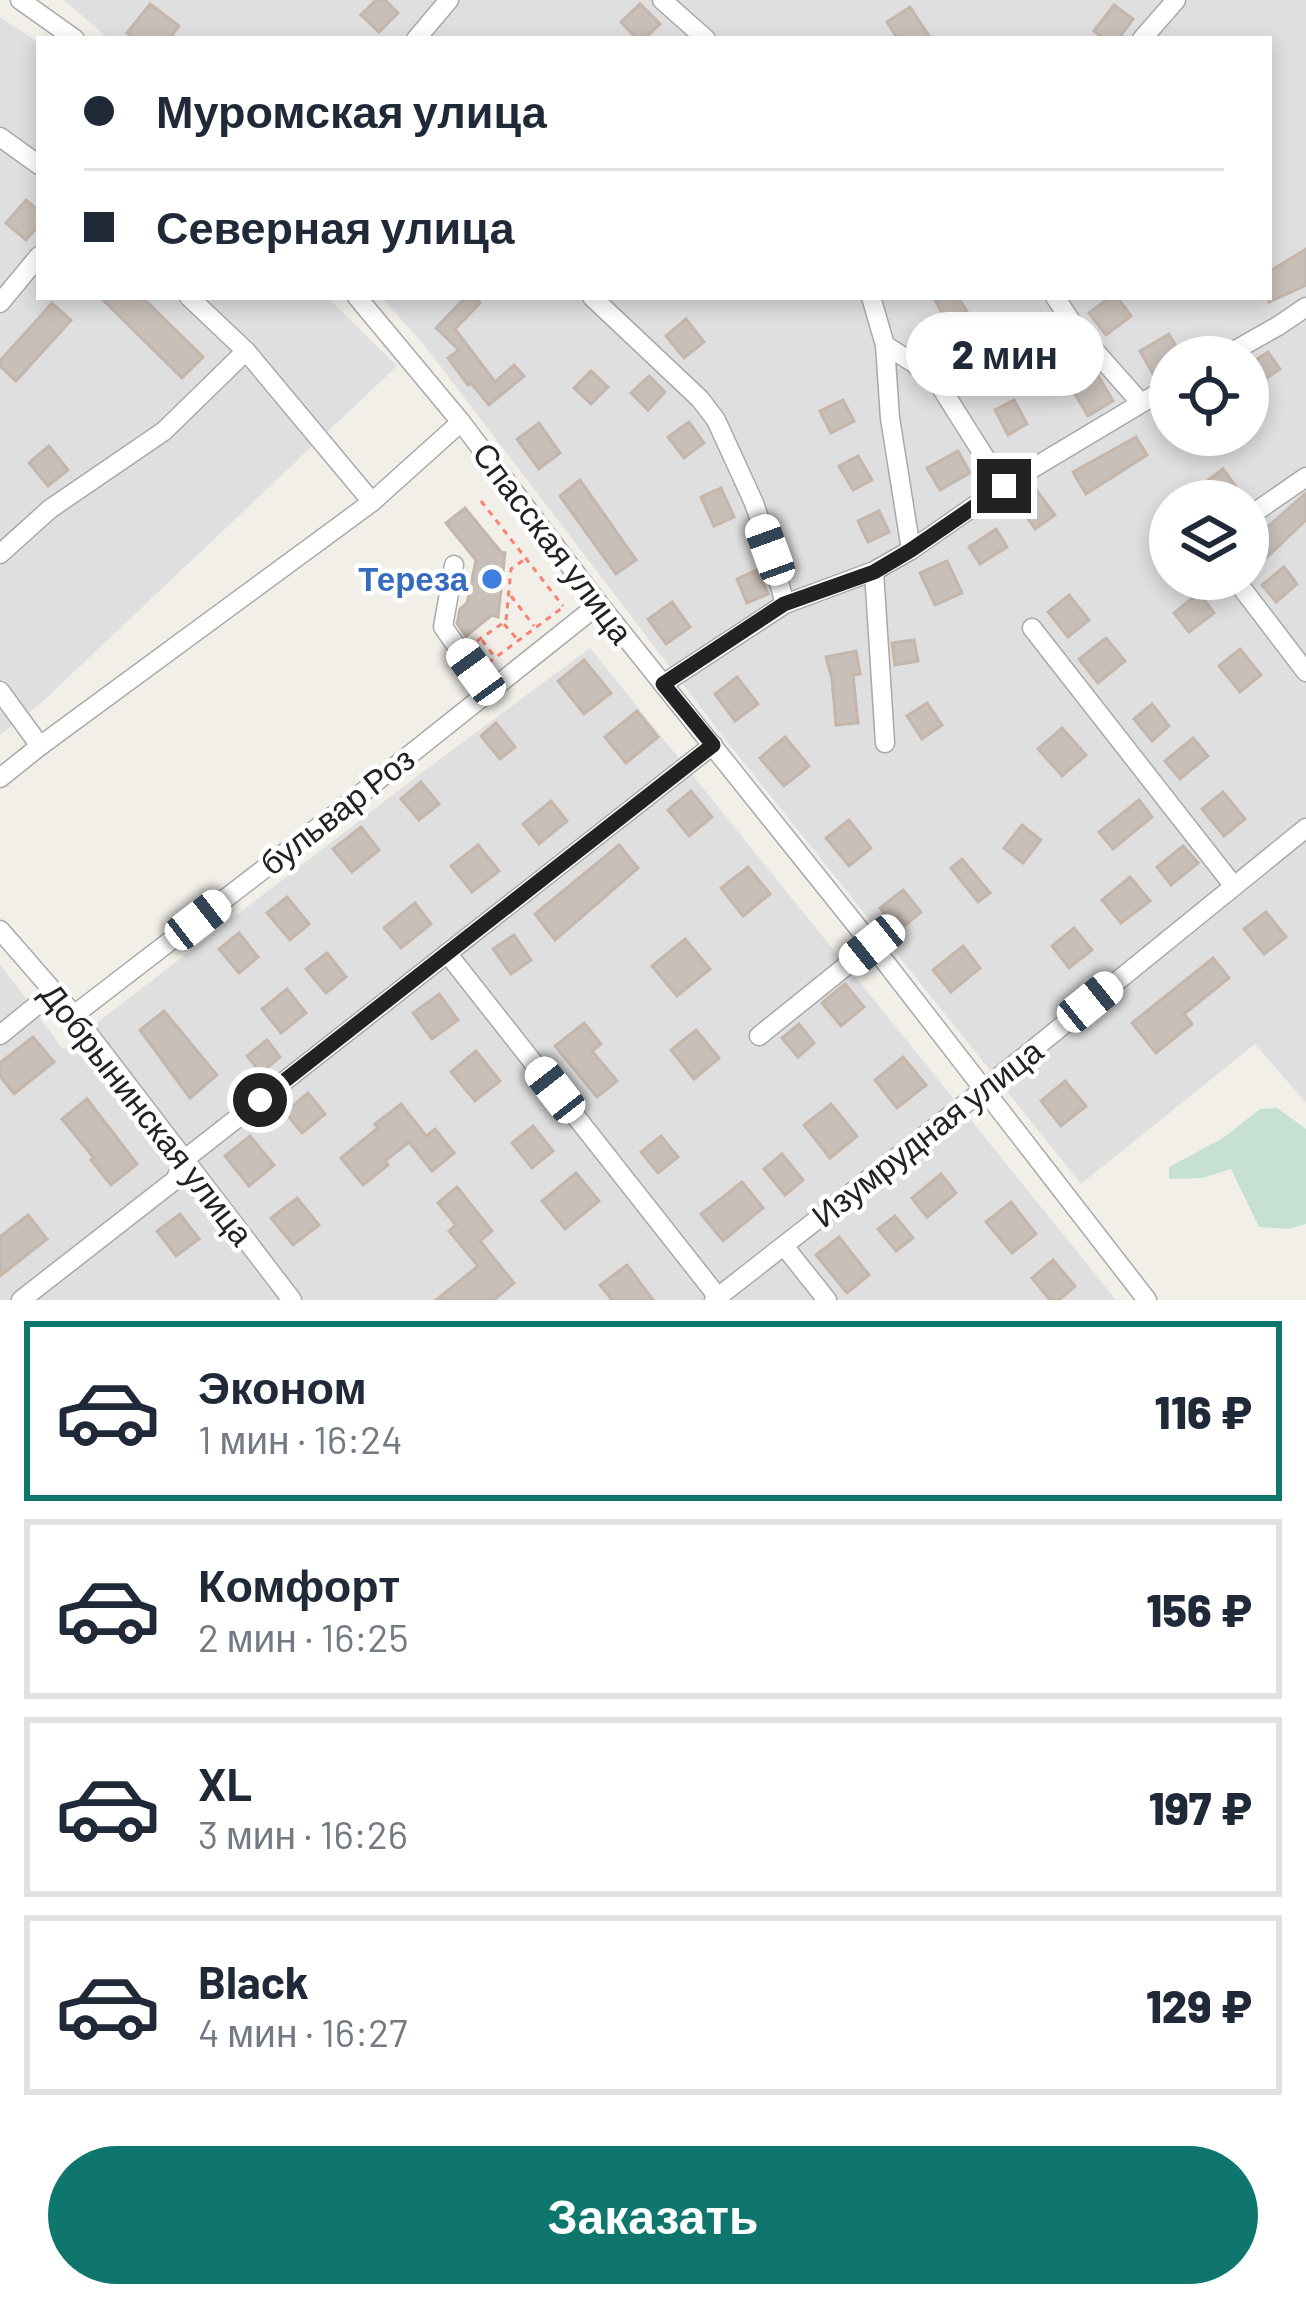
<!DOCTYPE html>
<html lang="ru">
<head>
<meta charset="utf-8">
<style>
	body { margin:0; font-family:Barlow,sans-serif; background:#f2f2f3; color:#1f2937; height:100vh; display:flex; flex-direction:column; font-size:45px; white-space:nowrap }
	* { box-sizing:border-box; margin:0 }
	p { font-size:39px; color:#747a83 }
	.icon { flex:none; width:66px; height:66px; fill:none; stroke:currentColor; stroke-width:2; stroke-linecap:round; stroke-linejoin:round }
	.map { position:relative; height:1300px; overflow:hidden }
	.side { display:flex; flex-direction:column; background:#fff; flex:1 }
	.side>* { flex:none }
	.hud { position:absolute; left:36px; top:36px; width:1236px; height:264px; border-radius:0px; box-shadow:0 6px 18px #0003; display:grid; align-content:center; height:264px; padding:0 48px; background:#fff }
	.buttons { position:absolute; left:1149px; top:336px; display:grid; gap:24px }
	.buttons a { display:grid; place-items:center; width:120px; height:120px; border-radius:50%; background:#fff; box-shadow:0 6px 18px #0003; font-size:60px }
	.end { position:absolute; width:54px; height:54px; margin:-27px; border:15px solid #222; background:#fff; box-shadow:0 0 0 6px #fff }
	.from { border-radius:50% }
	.bubble { position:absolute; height:84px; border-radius:42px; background:#fff; box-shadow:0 6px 18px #0003; font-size:39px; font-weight:800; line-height:84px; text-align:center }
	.car { position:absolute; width:36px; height:72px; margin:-36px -18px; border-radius:15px; box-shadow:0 0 9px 3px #0007; background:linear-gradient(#fff 24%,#345 0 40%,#fff 0 76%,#345 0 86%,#fff 0) }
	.hud b { display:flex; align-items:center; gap:42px; height:114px; font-size:45px }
	.hud b+b { border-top:3px solid #e0e1e3 }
	.hud i { width:30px; height:30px; background:#1f2937 }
	ul { padding:21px 0 0; list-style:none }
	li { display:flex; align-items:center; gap:36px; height:180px; margin:0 24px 18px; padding:0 24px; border:6px solid #e0e1e3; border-radius:0px }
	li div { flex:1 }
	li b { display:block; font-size:45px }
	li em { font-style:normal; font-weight:800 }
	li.on { border-color:#0f766e }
	li>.icon { width:108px; height:108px; stroke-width:1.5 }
	.primary-button { display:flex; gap:24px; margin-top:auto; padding:24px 48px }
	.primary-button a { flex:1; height:138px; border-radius:72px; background:#0f766e; color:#fff; font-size:48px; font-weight:800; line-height:138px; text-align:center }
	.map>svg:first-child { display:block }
	.residential { fill:#e0dfdf; fill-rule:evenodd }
	.wetland { fill:#c6e0d4 }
	.building { fill:#c7bfb8; stroke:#c4b6ab; stroke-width:3 }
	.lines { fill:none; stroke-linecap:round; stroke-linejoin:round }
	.minor-casing { stroke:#a9a9a9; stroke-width:21 }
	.path { stroke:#fa8072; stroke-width:3; stroke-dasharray:6 6; stroke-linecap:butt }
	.minor { stroke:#fff; stroke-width:18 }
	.route { stroke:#222; stroke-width:15 }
	.shop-dot { fill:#3f7fe0; stroke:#fff; stroke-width:4.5 }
	.labels { text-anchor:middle; stroke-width:9; stroke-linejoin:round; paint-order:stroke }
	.street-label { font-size:33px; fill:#222; stroke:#fff }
	.shop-label { font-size:33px; font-weight:bold; fill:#366cbe; stroke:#fff; text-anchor:end }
</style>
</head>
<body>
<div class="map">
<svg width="1306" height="1300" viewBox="0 0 1306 1300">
	<rect width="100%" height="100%" fill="#f2efe9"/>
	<g class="residential">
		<path d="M64,0h1242v1103l-51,-59 -174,140 -360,-450 -296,-388 -44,-49h888v-258h-1160zM1170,357h78v78h-78zM1170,501h78v78h-78z"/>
		<path d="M0,17l39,26v254h288l70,69 -356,337 -41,32z"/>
		<path d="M590,648l526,652h-1116v-336l63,85 349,-269z"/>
	</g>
	<path class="wetland" d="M1277,1108l29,21v95l-19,5 -28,-2 -28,-58 -29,9 -33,1v-12l54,-29 37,-29z"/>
	<g class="building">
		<path d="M376,0h9l13,13 -19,19 -18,-17z"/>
		<path d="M150,4l29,22 -10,13h-34l-8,-6z"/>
		<path d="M640,4l20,20 -16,15h-7l-16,-17z"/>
		<path d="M1114,5l19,14 -15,20h-13l-11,-8z"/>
		<path d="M910,7l21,32h-33l-11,-17z"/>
		<path d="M26,200l13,11v14l-13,15 -20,-17z"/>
		<path d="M1306,249v36l-37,17v-30z"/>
		<path d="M100,297h42l61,60 -21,21z"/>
		<path d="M466,297h8l6,6 -25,26 40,53 19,-17 10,11 -35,29 -18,-22 -3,2 -20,-27 11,-8 -23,-22z"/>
		<path d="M933,297h25l9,14 -19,12z"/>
		<path d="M1110,297h7l14,19 -25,19 -17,-22z"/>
		<path d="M52,303l19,17 -55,61 -16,-15v-5z"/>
		<path d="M686,319l18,23 -20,16 -18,-22z"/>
		<path d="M1169,334l13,23h-12v7l-17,10 -13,-23z"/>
		<path d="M988,342l14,23 -32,18 -13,-23z"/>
		<path d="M1268,352l12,17 -27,18 -5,-7v-15z"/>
		<path d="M591,371l17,16 -17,17 -17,-16z"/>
		<path d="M1097,374l16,27 -25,15 -16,-27z"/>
		<path d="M649,376l16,16 -17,18 -17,-17z"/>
		<path d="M843,400l11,21 -23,12 -11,-22z"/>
		<path d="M1014,400l13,24 -19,11 -13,-25z"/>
		<path d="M689,422l15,21 -20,15 -16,-21z"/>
		<path d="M539,423l21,30 -21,16 -22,-30z"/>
		<path d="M1136,437l11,18 -61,39 -13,-22z"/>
		<path d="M49,446l19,24 -20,16 -19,-23z"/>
		<path d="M958,451l12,22 -30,17 -13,-22z"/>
		<path d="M858,456l14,24 -19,10 -14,-24z"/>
		<path d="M1223,469l18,25 -10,7h-50z"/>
		<path d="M580,480l56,80 -20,14 -56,-78z"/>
		<path d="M721,488l13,29 -20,9 -13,-29z"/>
		<path d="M1035,488l20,27 -20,14 -19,-27z"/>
		<path d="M1306,493v27l-39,37 -14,-17z"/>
		<path d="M465,508l36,44 4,1 -7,64 -6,-2 -26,21 -9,-12 3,-15 7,-6 9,-43 -30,-37z"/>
		<path d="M879,511l10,21 -21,10 -10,-21z"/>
		<path d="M996,529l11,18 -27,17 -11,-17z"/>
		<path d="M947,561l15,32 -27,12 -15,-32z"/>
		<path d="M1284,567l13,17 -21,18 -14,-17z"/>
		<path d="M757,570l11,24 -21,9 -10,-24z"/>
		<path d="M1199,593l15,20 -25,19 -15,-19z"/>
		<path d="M1069,595l20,25 -21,17 -20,-25z"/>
		<path d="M672,602l18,25 -24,17 -18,-25z"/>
		<path d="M1106,638l19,23 -27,22 -19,-24z"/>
		<path d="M914,640l4,21 -23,4 -3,-22z"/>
		<path d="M1240,649l21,26 -21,17 -21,-26z"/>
		<path d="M856,651l4,23 -7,1 5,48 -22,2 -4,-46 -6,-22z"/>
		<path d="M584,660l27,33 -27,21 -26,-33z"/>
		<path d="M737,677l21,27 -23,17 -20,-27z"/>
		<path d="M927,703l15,22 -20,14 -15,-23z"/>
		<path d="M1152,704l17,22 -17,15 -18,-22z"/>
		<path d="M637,711l21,26 -32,26 -21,-26z"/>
		<path d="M496,723l19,24 -15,12 -19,-23z"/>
		<path d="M1062,728l24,27 -24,21 -24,-27z"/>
		<path d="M785,737l24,29 -25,20 -24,-28z"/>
		<path d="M1193,738l15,18 -28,23 -15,-18z"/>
		<path d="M421,782l18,22 -20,16 -18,-21z"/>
		<path d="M691,791l21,26 -23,19 -21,-26z"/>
		<path d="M1223,792l22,27 -21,17 -22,-27z"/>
		<path d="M1139,800l13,17 -39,32 -14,-17z"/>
		<path d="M551,801l16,20 -28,23 -16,-20z"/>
		<path d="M849,820l22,28 -22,18 -23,-28z"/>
		<path d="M1022,825l19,15 -18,23 -19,-15z"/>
		<path d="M361,827l18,23 -27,22 -19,-23z"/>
		<path d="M478,845l21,26 -27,21 -21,-26z"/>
		<path d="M619,845l19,23 -83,72 -20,-26z"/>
		<path d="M1183,846l15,17 -27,22 -14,-18z"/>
		<path d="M962,859l28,34 -12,9 -27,-34z"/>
		<path d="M748,867l22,27 -27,22 -22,-28z"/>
		<path d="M1130,877l20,24 -29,22 -19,-23z"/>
		<path d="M903,890l18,22 -23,19 -18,-23z"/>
		<path d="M287,897l22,27 -19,16 -23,-27z"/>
		<path d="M415,903l16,21 -30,24 -17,-20z"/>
		<path d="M1266,912l20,25 -22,17 -20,-25z"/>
		<path d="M1074,928l18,22 -23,18 -17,-22z"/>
		<path d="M239,933l19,24 -19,16 -20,-24z"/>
		<path d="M514,935l17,25 -20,14 -18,-25z"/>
		<path d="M685,939l25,30 -33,27 -25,-30z"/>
		<path d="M963,946l17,22 -29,24 -18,-22z"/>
		<path d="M327,953l19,24 -20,16 -20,-24z"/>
		<path d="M1213,958l16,20 -45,36 8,10 -36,29 -24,-30z"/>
		<path d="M845,984l19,23 -23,19 -19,-23z"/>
		<path d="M287,989l19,24 -25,20 -19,-24z"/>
		<path d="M439,994l19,26 -26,19 -19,-26z"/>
		<path d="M164,1011l53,64 -27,23 -50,-68z"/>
		<path d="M584,1023l17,21 -9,7 25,30 -20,16 -42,-51z"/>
		<path d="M799,1024l15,19 -16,14 -16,-19z"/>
		<path d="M696,1030l23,28 -25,21 -23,-29z"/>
		<path d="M33,1037l21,25 -40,32 -14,-18v-13z"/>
		<path d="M267,1040l13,17 -19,16 -14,-17z"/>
		<path d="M476,1051l24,30 -25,20 -24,-29z"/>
		<path d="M903,1057l23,28 -29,23 -22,-28z"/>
		<path d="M1065,1081l21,25 -25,20 -20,-25z"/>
		<path d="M308,1093l17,21 -23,19 -17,-21z"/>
		<path d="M87,1099l50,65 -26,21 -20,-25 3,-2 -32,-39z"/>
		<path d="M401,1104l25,32 9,-7 19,24 -22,18 -23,-29 -24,19 3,4 -25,20 -22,-27 37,-30 -3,-4z"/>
		<path d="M831,1104l26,32 -27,22 -26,-33z"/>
		<path d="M533,1126l20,25 -21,17 -20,-25z"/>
		<path d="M250,1136l24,29 -25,21 -24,-30z"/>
		<path d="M661,1136l17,21 -20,16 -17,-21z"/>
		<path d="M782,1154l21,26 -18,15 -21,-26z"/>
		<path d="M576,1173l23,28 -34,28 -23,-28z"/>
		<path d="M941,1174l15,19 -29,24 -15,-19z"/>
		<path d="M742,1182l21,26 -40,33 -22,-27z"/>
		<path d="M457,1187l35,44 -12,10 34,42 -20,17h-58l42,-34 -29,-35 7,-6 -18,-22z"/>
		<path d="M297,1198l22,27 -26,20 -22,-27z"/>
		<path d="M1011,1202l25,32 -24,19 -26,-31z"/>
		<path d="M180,1214l19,25 -23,17 -19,-25z"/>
		<path d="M28,1215l19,24 -47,37v-39z"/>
		<path d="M895,1216l18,22 -17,13 -18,-22z"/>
		<path d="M839,1237l30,38 -22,18 -31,-38z"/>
		<path d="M1053,1260l22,26 -16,14h-9l-18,-22z"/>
		<path d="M627,1265l26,35h-41l-12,-15z"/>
	</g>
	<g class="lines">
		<g class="minor-casing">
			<g id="minor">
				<path d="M20,0l55,39"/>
				<path d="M662,0l44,39"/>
				<path d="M416,39l33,-39"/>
				<path d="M1142,39l34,-39"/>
				<path d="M0,137l39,28"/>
				<path d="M357,297l104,125 138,182 273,341 275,355"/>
				<path d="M592,297l108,102 16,21 38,83 16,47 15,54"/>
				<path d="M1055,297l24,36 62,70"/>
				<path d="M0,303l39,-47"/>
				<path d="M885,345l30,19 25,22 63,100"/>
				<path d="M246,351l126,151"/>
				<path d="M1223,357l55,-31 28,-19"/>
				<path d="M1248,517l58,-40"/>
				<path d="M911,550l92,-64 167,-100"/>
				<path d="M0,554l50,-45 114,-78 82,-80 -57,-54"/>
				<path d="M454,565l-11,62 45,63"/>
				<path d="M874,571l11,172"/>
				<path d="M1235,579l71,93"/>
				<path d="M1032,628l201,257"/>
				<path d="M663,684l122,-80 89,-33 37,-21 -21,-132 -5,-73 -14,-48"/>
				<path d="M0,691l40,55"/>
				<path d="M0,778l40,-32 332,-244 89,-80"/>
				<path d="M0,930l74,85 218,285"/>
				<path d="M447,953l271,344"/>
				<path d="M74,1015l264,-203 261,-208"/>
				<path d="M0,1035l53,-43"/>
				<path d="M759,1036l113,-91"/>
				<path d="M784,1246l43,54"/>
				<path d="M21,1300l154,-120 10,-21 528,-414"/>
				<path d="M714,1300l269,-210 323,-262"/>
			</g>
		</g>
		<g class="path">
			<path d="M481,501l82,105"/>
			<path d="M511,596l23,30"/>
			<path d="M504,624l13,15"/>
			<path d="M482,640l12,16"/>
			<path d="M477,641l29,-20 5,-52 14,-10"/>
			<path d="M488,663l74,-55"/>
		</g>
		<use href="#minor" class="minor"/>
	</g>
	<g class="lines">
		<path class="route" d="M260,1100l453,-355 -50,-61 121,-80 90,-32 37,-22 93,-64"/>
	</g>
	<circle class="shop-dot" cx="492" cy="579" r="12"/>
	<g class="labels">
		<g class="street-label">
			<text transform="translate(553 543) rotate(53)" y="12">Спасская улица</text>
			<text transform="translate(337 811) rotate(-38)" y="12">бульвар Роз</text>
			<text transform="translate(147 1114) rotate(52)" y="12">Добрынинская улица</text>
			<text transform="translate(927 1133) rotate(-38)" y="12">Изумрудная улица</text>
		</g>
		<g class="shop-label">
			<text x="468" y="591">Тереза</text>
		</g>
	</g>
</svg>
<div class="buttons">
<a><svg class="icon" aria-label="locate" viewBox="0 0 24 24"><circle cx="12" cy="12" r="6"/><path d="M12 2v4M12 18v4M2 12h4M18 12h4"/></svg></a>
<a><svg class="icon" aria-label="layers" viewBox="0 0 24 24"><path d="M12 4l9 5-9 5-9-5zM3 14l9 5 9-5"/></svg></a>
</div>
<i class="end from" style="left:260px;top:1100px"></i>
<i class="end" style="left:1004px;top:486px"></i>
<div class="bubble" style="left:906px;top:312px;width:198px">2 мин</div>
<i class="car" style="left:770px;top:550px;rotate:340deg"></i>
<i class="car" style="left:476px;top:672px;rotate:324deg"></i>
<i class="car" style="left:198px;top:920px;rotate:52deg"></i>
<i class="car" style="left:872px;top:945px;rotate:231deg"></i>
<i class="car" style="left:1090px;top:1002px;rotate:51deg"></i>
<i class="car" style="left:555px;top:1090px;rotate:322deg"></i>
<div class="hud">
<b><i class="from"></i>Муромская улица</b>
<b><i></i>Северная улица</b>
</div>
</div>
<section class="side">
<ul>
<li class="on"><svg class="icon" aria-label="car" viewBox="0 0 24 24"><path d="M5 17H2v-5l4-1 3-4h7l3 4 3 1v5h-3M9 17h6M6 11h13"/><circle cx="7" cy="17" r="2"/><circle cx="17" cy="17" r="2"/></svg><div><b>Эконом</b><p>1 мин · 16:24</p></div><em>116 ₽</em></li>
<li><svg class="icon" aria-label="car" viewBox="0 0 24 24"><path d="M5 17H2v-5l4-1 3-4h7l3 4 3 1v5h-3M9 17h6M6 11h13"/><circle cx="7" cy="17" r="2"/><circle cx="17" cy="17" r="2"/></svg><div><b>Комфорт</b><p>2 мин · 16:25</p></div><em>156 ₽</em></li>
<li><svg class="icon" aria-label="car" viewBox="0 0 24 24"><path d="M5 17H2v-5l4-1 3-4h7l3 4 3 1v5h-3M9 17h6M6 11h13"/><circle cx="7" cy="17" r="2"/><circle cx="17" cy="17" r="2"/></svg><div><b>XL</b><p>3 мин · 16:26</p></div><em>197 ₽</em></li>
<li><svg class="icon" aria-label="car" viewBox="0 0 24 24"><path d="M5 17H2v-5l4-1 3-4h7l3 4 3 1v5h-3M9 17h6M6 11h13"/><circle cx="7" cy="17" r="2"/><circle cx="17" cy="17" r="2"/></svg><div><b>Black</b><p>4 мин · 16:27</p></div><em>129 ₽</em></li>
</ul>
<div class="primary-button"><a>Заказать</a></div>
</section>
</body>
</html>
